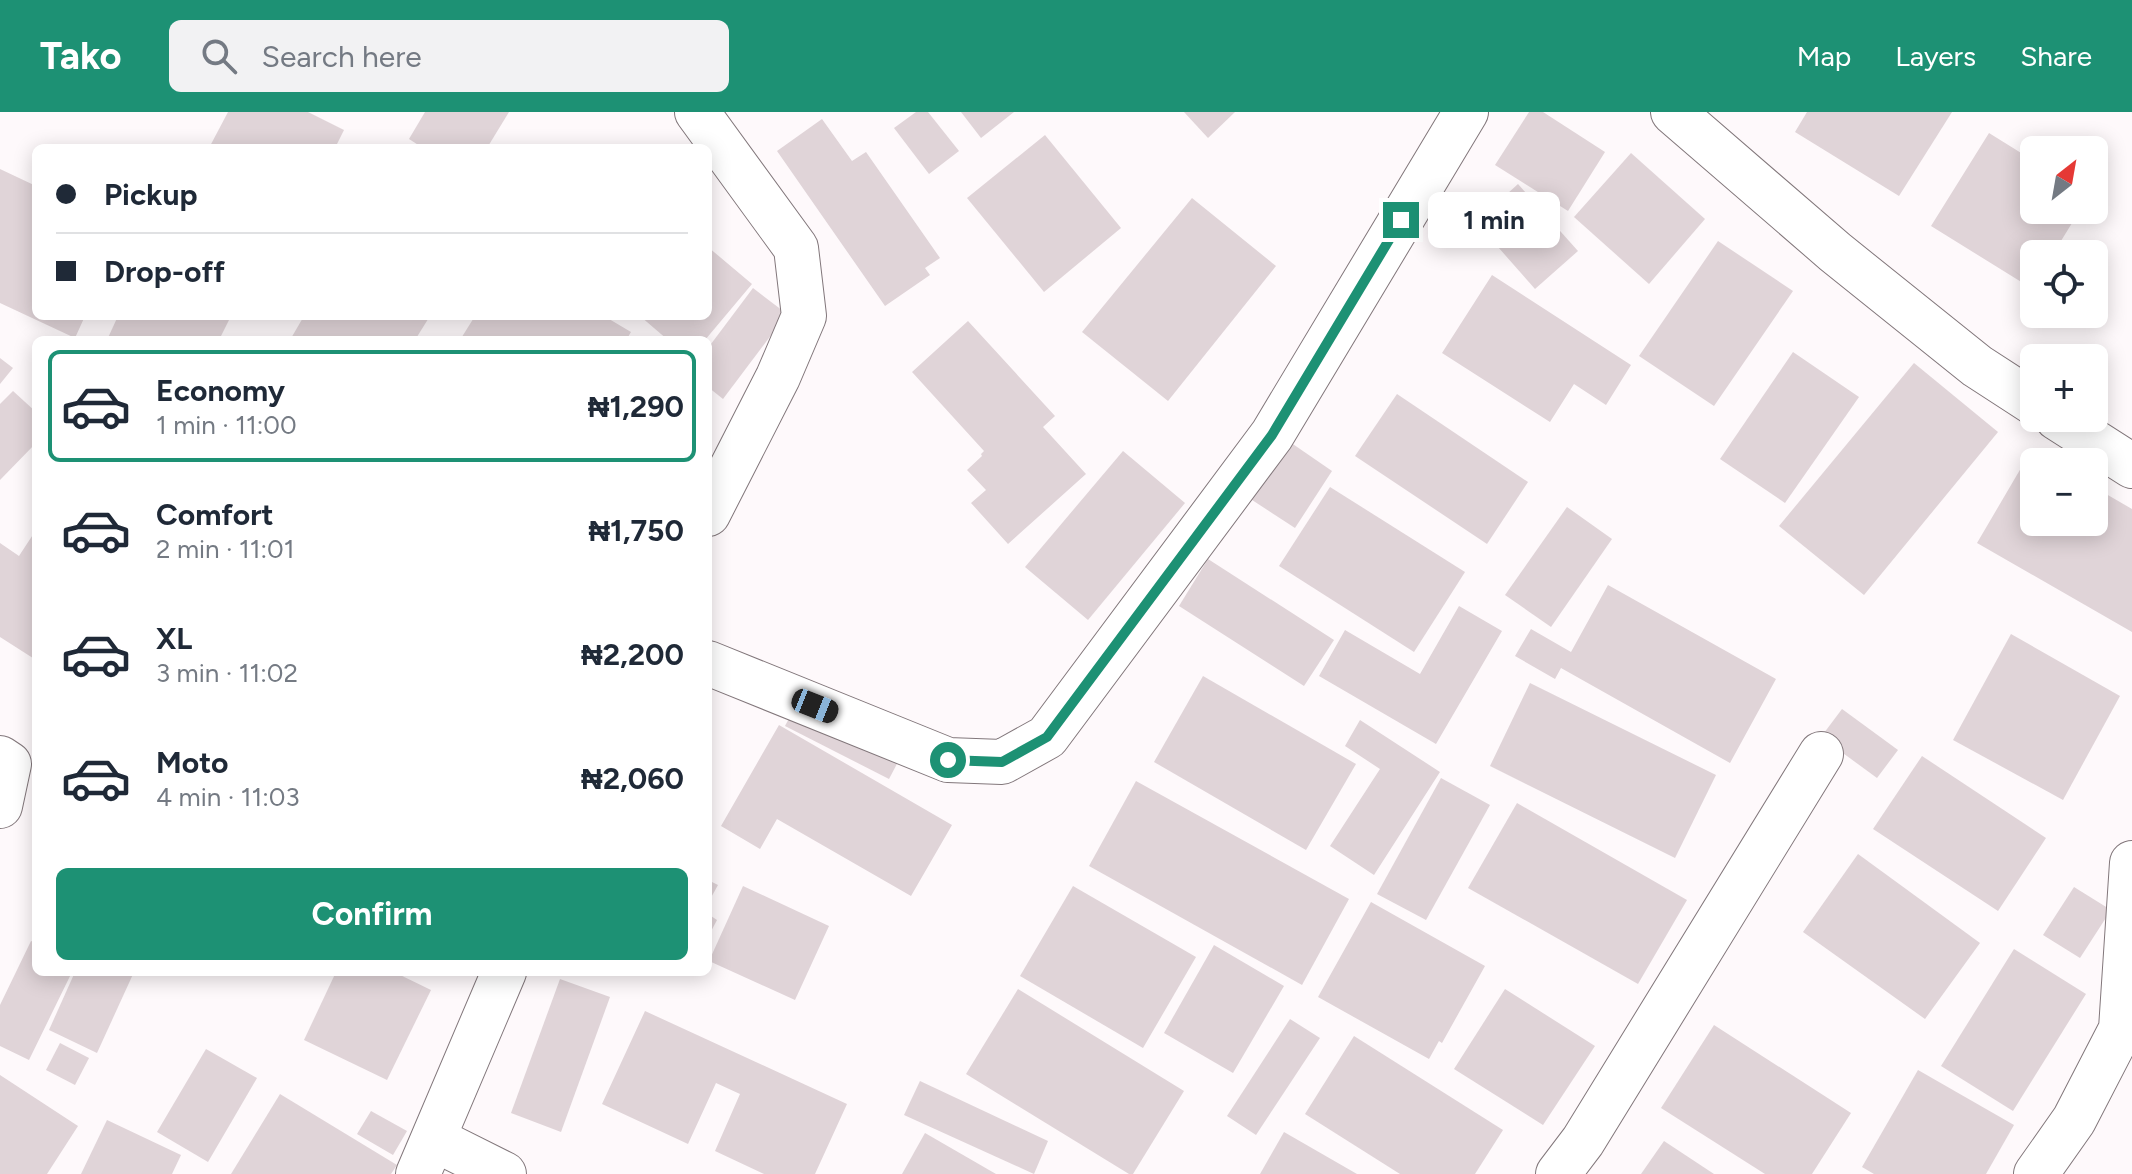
<!DOCTYPE html>
<html lang="en">
<head>
<meta charset="utf-8">
<style>
	body { margin:0; font-family:Figtree,sans-serif; background:#f2f2f3; color:#1f2937; height:100vh; display:flex; flex-direction:column; font-size:30px; white-space:nowrap }
	* { box-sizing:border-box; margin:0 }
	p { font-size:26px; color:#747a83 }
	.icon { flex:none; width:44px; height:44px; fill:none; stroke:currentColor; stroke-width:2; stroke-linecap:round; stroke-linejoin:round }
	.map { position:relative; flex:1; overflow:hidden }
	.sheet { position:absolute; left:32px; top:224px; width:680px; height:640px; display:flex; flex-direction:column; background:#fff; border-radius:12px; box-shadow:0 4px 20px #0003 }
	.sheet>* { flex:none }
	.top-card { position:absolute; left:32px; top:32px; width:680px; height:176px; border-radius:12px; box-shadow:0 4px 20px #0003; display:grid; align-content:center; height:176px; padding:0 24px; background:#fff }
	.needle { width:52px; rotate:31deg }
	.buttons { position:absolute; left:2020px; top:24px; display:grid; gap:16px }
	.buttons a { display:grid; place-items:center; width:88px; height:88px; border-radius:12px; background:#fff; box-shadow:0 4px 20px #0003; font-size:40px }
	.end { position:absolute; width:36px; height:36px; margin:-18px; border:10px solid #1d9174; background:#fff; box-shadow:0 0 0 4px #fff }
	.from { border-radius:50% }
	.bubble { position:absolute; height:56px; border-radius:12px; background:#fff; box-shadow:0 4px 20px #0003; font-size:26px; font-weight:700; line-height:56px; text-align:center }
	.car { position:absolute; width:24px; height:48px; margin:-24px -12px; border-radius:10px; box-shadow:0 0 6px 2px #0007; background:linear-gradient(#222 24%,#8ab4d8 0 40%,#222 0 76%,#8ab4d8 0 86%,#222 0) }
	.top-card b { display:flex; align-items:center; gap:28px; height:76px; font-size:30px }
	.top-card b+b { border-top:2px solid #e0e1e3 }
	.top-card i { width:20px; height:20px; background:#1f2937 }
	ul { padding:14px 0 0; list-style:none }
	li { display:flex; align-items:center; gap:24px; height:112px; margin:0 16px 12px; padding:0 8px; border:4px solid transparent; border-radius:12px }
	li div { flex:1 }
	li b { display:block; font-size:30px }
	li em { font-style:normal; font-weight:700 }
	li.current { border-color:#1d9174 }
	li>.icon { width:72px; height:72px; stroke-width:1.5 }
	.primary-button { display:flex; gap:16px; margin-top:auto; padding:16px 24px }
	.primary-button a { flex:1; height:92px; border-radius:12px; background:#1d9174; color:#fff; font-size:32px; font-weight:700; line-height:92px; text-align:center }
	header { display:flex; align-items:center; gap:48px; box-sizing:border-box; height:112px; padding:0 40px; background:#1d9174; color:#fff }
	header strong { font-size:38px }
	nav { display:flex; gap:44px; margin-inline-start:auto; font-size:28px }
	.search { width:560px; height:72px; background:#f2f2f3; display:flex; align-items:center; gap:20px; box-sizing:border-box; padding:0 28px; border-radius:12px; color:#747a83; font-size:30px }
	.map>svg:first-child { display:block }
	.building { fill:#e0d4d8 }
	.lines { fill:none; stroke-linecap:round; stroke-linejoin:round }
	.street-casing { stroke:#82777b; stroke-width:46 }
	.street { stroke:#fff; stroke-width:44 }
	.route { stroke:#1d9174; stroke-width:10 }
</style>
</head>
<body>
<header>
<strong>Tako</strong>
<div class="search"><svg class="icon" aria-label="search" viewBox="0 0 24 24"><circle cx="10" cy="10" r="6"/><path d="M15 15l6 6"/></svg>Search here</div>
<nav><a>Map</a><a>Layers</a><a>Share</a></nav>
</header>
<div class="map">
<svg width="2132" height="1062" viewBox="0 0 2132 1062">
	<rect width="100%" height="100%" fill="#fef9fb"/>
	<g class="building">
		<path d="M228,0h80l36,18 -9,18h-126z"/>
		<path d="M425,0h84l-22,36h-64l-14,-9z"/>
		<path d="M916,0h12l31,39 -30,23 -35,-46z"/>
		<path d="M961,0h53l-33,26z"/>
		<path d="M1184,0h51l-27,26z"/>
		<path d="M1529,0h14l62,40 -37,59 -73,-46z"/>
		<path d="M1807,0h145l-53,84 -104,-64z"/>
		<path d="M822,7l30,42 14,-9 74,106 -15,10 5,7 -45,31 -108,-155z"/>
		<path d="M1989,21l45,28v49h46l-27,44h-19v30l-3,4 -100,-62z"/>
		<path d="M1045,23l76,93 -77,64 -77,-94z"/>
		<path d="M1631,41l74,66 -56,65 -75,-67z"/>
		<path d="M0,57l36,17v130h49l-10,22 -75,-35z"/>
		<path d="M1518,72l60,67 -43,38 -59,-67z"/>
		<path d="M1192,86l84,68 -108,135 -86,-69z"/>
		<path d="M1718,129l75,50 -79,115 -75,-50z"/>
		<path d="M708,135l44,37 -47,56h-37l-28,-24h68z"/>
		<path d="M1492,163l139,90 -25,40 -32,-21 -24,38 -108,-69z"/>
		<path d="M753,176l34,26 -64,85 -15,-12v-39z"/>
		<path d="M118,204h113l-12,24h-112z"/>
		<path d="M304,204h126l-15,24h-125z"/>
		<path d="M475,204h129l27,16 -3,5 5,3h-173z"/>
		<path d="M968,209l87,95 -12,11 43,47 -78,70 -37,-41 15,-13 -19,-20 15,-14 -1,-2 3,-3 -72,-79z"/>
		<path d="M1793,240l66,45 -74,106 -65,-44z"/>
		<path d="M0,246l13,10 -13,16z"/>
		<path d="M1914,251l84,69 -134,163 -85,-69z"/>
		<path d="M13,279l23,21v31l-36,37v-76z"/>
		<path d="M1397,282l131,88 -41,62 -132,-88z"/>
		<path d="M1287,328l45,31 -37,57 -46,-30z"/>
		<path d="M1123,339l62,52 -97,117 -63,-53z"/>
		<path d="M2031,339l19,11h-16v60h60v-35l38,22v123l-155,-89z"/>
		<path d="M1330,375l135,85 -51,80 -135,-86z"/>
		<path d="M1567,395l45,32 -61,88 -46,-32z"/>
		<path d="M36,418v130l-36,-23v-94l19,13z"/>
		<path d="M1208,447l126,81 -30,46 -125,-80z"/>
		<path d="M1608,473l168,94 -46,84 -169,-95 -6,11 -40,-23 16,-27 40,23z"/>
		<path d="M1459,494l43,25 -66,113 -117,-68 26,-46 75,44z"/>
		<path d="M2011,522l109,62 -57,104 -110,-60z"/>
		<path d="M1203,564l153,88 -50,86 -152,-88z"/>
		<path d="M1530,571l186,92 -41,83 -185,-92z"/>
		<path d="M795,595l104,53 -10,19 -104,-53z"/>
		<path d="M1842,597l56,41 -21,28 -56,-41z"/>
		<path d="M1360,608l80,52 -66,103 -44,-29 50,-77 -35,-23z"/>
		<path d="M779,613l173,100 -41,71 -134,-77 -17,30 -39,-23z"/>
		<path d="M1922,644l124,82 -48,73 -125,-82z"/>
		<path d="M1441,666l49,27 -64,115 -49,-26z"/>
		<path d="M1136,669l213,118 -47,86 -213,-119z"/>
		<path d="M1517,691l170,97 -49,84 -170,-96z"/>
		<path d="M1858,742l122,89 -55,76 -122,-87z"/>
		<path d="M708,768l10,5 -10,18z"/>
		<path d="M743,774l86,40 -34,74 -86,-39z"/>
		<path d="M1073,774l123,71 -53,91 -123,-72z"/>
		<path d="M2074,775l37,23 -31,48 -37,-23z"/>
		<path d="M1371,790l114,64 -43,77 -3,-2 -10,18 -111,-62z"/>
		<path d="M708,802l9,6 -9,17z"/>
		<path d="M31,829l5,2v29h36l-43,88 -29,-14v-41z"/>
		<path d="M1214,833l70,41 -51,87 -69,-40z"/>
		<path d="M2014,837l72,45 -73,117 -72,-45z"/>
		<path d="M75,860h59l-37,81 -48,-23z"/>
		<path d="M336,860h58l37,18 -44,90 -83,-40z"/>
		<path d="M560,867l50,18 -49,135 -50,-19z"/>
		<path d="M1018,877l166,102 -51,83h-4l-163,-100z"/>
		<path d="M1505,877l90,57 -52,79 -89,-56z"/>
		<path d="M645,899l202,93 -32,70h-51l-49,-23 25,-57 -24,-11 -28,61 -86,-40z"/>
		<path d="M1290,907l30,19 -64,97 -29,-19z"/>
		<path d="M1714,913l137,88 -39,61h-47l-104,-66z"/>
		<path d="M1354,924l149,94 -28,44h-75l-95,-60z"/>
		<path d="M60,931l29,15 -14,27 -29,-15z"/>
		<path d="M206,937l51,29 -49,84 -51,-30z"/>
		<path d="M1918,958l96,55 -28,49h-112l-12,-7z"/>
		<path d="M0,963l78,51 -31,48h-47z"/>
		<path d="M920,969l128,60 -14,33 -130,-59z"/>
		<path d="M280,982l117,71 -6,9h-160z"/>
		<path d="M371,999l36,20 -14,24 -36,-21z"/>
		<path d="M107,1008l74,35 -9,19h-91z"/>
		<path d="M1284,1020l73,42h-97z"/>
		<path d="M925,1021l71,41h-94z"/>
		<path d="M1664,1029l50,33h-73z"/>
	</g>
	<g class="lines">
		<g class="street-casing">
			<g id="street">
				<path d="M697,0l99,136 8,68 -26,61 -70,137"/>
				<path d="M1673,0l162,140 142,114 57,37"/>
				<path d="M2057,306l75,48"/>
				<path d="M708,551l240,97 54,2 45,-25 225,-302 194,-323"/>
				<path d="M0,646l9,6 -9,42"/>
				<path d="M434,1027l70,35"/>
				<path d="M418,1062l86,-202"/>
				<path d="M1558,1062l25,-33 238,-387"/>
				<path d="M2036,1062l38,-54 47,-91 11,-166"/>
			</g>
		</g>
		<use href="#street" class="street"/>
	</g>
	<g class="lines">
		<path class="route" d="M948,648l54,2 45,-25 225,-302 129,-215"/>
	</g>
</svg>
<div class="buttons">
<a><svg class="needle" viewBox="-14 -14 28 28"><path d="M0-13l5 13h-10z" fill="#e53935"/><path d="M0 13l5-13h-10z" fill="#747a83"/></svg></a>
<a><svg class="icon" aria-label="locate" viewBox="0 0 24 24"><circle cx="12" cy="12" r="6"/><path d="M12 2v4M12 18v4M2 12h4M18 12h4"/></svg></a>
<a>+</a>
<a>−</a>
</div>
<i class="end from" style="left:948px;top:648px"></i>
<i class="end" style="left:1401px;top:108px"></i>
<div class="bubble" style="left:1428px;top:80px;width:132px">1 min</div>
<i class="car" style="left:815px;top:594px;rotate:112deg"></i>
<div class="top-card">
<b><i class="from"></i>Pickup</b>
<b><i></i>Drop-off</b>
</div>
<section class="sheet">
<ul>
<li class="current"><svg class="icon" aria-label="car" viewBox="0 0 24 24"><path d="M5 17H2v-5l4-1 3-4h7l3 4 3 1v5h-3M9 17h6M6 11h13"/><circle cx="7" cy="17" r="2"/><circle cx="17" cy="17" r="2"/></svg><div><b>Economy</b><p>1 min · 11:00</p></div><em>₦1,290</em></li>
<li><svg class="icon" aria-label="car" viewBox="0 0 24 24"><path d="M5 17H2v-5l4-1 3-4h7l3 4 3 1v5h-3M9 17h6M6 11h13"/><circle cx="7" cy="17" r="2"/><circle cx="17" cy="17" r="2"/></svg><div><b>Comfort</b><p>2 min · 11:01</p></div><em>₦1,750</em></li>
<li><svg class="icon" aria-label="car" viewBox="0 0 24 24"><path d="M5 17H2v-5l4-1 3-4h7l3 4 3 1v5h-3M9 17h6M6 11h13"/><circle cx="7" cy="17" r="2"/><circle cx="17" cy="17" r="2"/></svg><div><b>XL</b><p>3 min · 11:02</p></div><em>₦2,200</em></li>
<li><svg class="icon" aria-label="car" viewBox="0 0 24 24"><path d="M5 17H2v-5l4-1 3-4h7l3 4 3 1v5h-3M9 17h6M6 11h13"/><circle cx="7" cy="17" r="2"/><circle cx="17" cy="17" r="2"/></svg><div><b>Moto</b><p>4 min · 11:03</p></div><em>₦2,060</em></li>
</ul>
<div class="primary-button"><a>Confirm</a></div>
</section>
</div>
</body>
</html>
